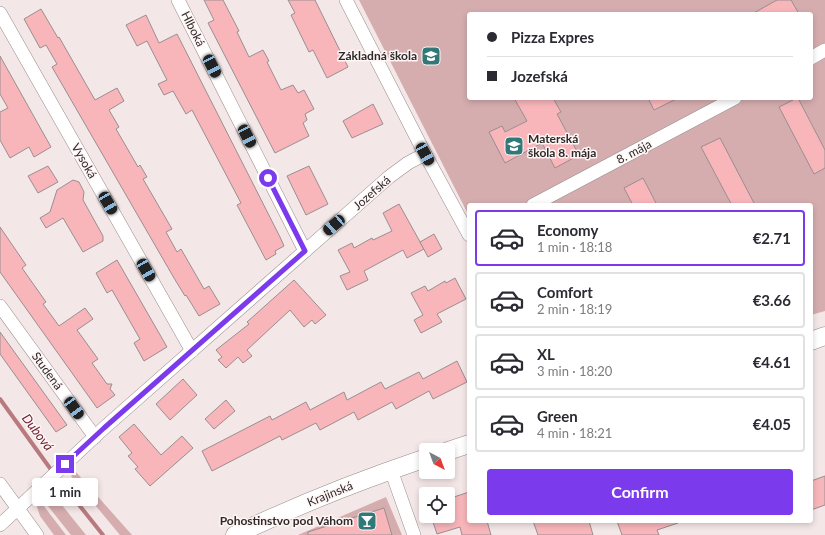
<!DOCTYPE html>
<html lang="en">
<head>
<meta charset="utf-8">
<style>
	body { margin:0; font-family:Lato,sans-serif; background:#f7f7f7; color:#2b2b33; height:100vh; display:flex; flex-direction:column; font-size:15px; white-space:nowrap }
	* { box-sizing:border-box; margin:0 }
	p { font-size:13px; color:#7c7c81 }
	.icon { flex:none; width:22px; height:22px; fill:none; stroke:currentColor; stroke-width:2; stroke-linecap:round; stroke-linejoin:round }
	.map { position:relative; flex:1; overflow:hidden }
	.side { position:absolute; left:467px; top:203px; width:346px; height:320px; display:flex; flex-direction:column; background:#fff; border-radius:4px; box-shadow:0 2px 6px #0003 }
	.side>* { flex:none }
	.banner { position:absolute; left:467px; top:12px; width:346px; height:88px; border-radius:4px; box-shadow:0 2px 6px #0003; display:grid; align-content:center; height:88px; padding:0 20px; background:#fff }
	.needle { width:26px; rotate:139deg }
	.tools { position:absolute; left:419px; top:443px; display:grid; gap:8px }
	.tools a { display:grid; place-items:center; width:36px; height:36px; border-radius:4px; background:#fff; box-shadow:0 2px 6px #0003; font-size:20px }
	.end { position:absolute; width:18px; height:18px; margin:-9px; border:5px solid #7c3aed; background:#fff; box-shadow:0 0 0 2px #fff }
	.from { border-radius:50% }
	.bubble { position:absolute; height:28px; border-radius:4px; background:#fff; box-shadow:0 2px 6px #0003; font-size:13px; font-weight:700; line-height:28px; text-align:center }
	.car { position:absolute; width:12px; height:24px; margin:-12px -6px; border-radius:5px; box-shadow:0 0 3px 1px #0007; background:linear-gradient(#222 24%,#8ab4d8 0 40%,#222 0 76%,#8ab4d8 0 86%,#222 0) }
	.banner b { display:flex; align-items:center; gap:14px; height:38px; font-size:15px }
	.banner b+b { border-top:1px solid #e1e1e2 }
	.banner i { width:10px; height:10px; background:#2b2b33 }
	ul { padding:7px 0 0; list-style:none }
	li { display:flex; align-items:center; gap:12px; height:56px; margin:0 8px 6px; padding:0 12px; border:2px solid #e1e1e2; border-radius:4px }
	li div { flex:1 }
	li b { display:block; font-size:15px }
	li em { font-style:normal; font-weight:700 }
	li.active { border-color:#7c3aed }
	li>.icon { width:36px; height:36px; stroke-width:1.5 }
	.cta { display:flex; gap:8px; margin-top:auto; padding:8px 20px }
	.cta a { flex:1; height:46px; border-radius:4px; background:#7c3aed; color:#fff; font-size:16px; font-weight:700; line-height:46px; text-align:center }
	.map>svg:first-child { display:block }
	.green { fill:#d5adaf; fill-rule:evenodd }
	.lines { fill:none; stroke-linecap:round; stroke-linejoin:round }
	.stream { stroke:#b87a7f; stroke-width:4 }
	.building { fill:#f8b6bb; stroke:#9a8e8f }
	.street-casing { stroke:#988c8d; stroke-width:14 }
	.secondary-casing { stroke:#988c8d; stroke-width:19 }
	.street { stroke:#fff; stroke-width:13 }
	.secondary { stroke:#fff; stroke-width:18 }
	.route { stroke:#7c3aed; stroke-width:5 }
	.labels { text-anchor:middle; stroke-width:3; stroke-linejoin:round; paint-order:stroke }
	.street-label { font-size:12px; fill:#2e2a2a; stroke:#fff5f5 }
	.poi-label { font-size:12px; font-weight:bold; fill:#2e2a2a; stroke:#fff5f5; text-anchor:end }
	.water-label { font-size:13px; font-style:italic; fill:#6d222e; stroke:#fff5f5 }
</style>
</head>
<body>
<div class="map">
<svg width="825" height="535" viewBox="0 0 825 535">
	<rect width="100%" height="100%" fill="#f4e7e7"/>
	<g class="green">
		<path d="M359,0h466v311l-14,4v-110h-342v11zM469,14h342v84h-342z"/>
		<path d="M76,472l56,63h-12l-49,-59z"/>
		<path d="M53,494l33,41h-15l-27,-34z"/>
		<path d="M386,497l16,38h-104z"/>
		<path d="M40,501l26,34h-12l-14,-19 -3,-9z"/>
	</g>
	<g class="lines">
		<path class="stream" d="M0,399l52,72 51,64"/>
	</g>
	<g class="building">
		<path d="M204,0h19l16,31 -2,1 12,25 14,-7 6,11 -2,1 14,28 12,-5 5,8 6,-3 10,19 -9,5 2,6 -4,3 6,13 -34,17 -67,-130 6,-3z"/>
		<path d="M288,0h27l33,67 -21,11 -14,-28 -4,2 -18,-37 4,-2z"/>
		<path d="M777,0h14l8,14h-47z"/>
		<path d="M41,9l17,29 1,-1 36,63 22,-12 7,13 -15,9 10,17 -3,2 22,38 2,-2 7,12 -4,2 29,50 -6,3 11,20 4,-3 23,40 5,-3 11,18 -21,12 -13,-21 -1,1 -11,-18 -122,-211 5,-3 -11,-19 -6,3 -16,-29z"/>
		<path d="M146,15l13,28 18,-9 103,203 4,9 -9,5 1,3 -10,6 -29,-55 4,-2 -49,-93 -6,4 -13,-23 -9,4 -6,-11 9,-4 -20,-39 -10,5 -11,-21z"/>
		<path d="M0,56l51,91 -17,10 -5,-10 -19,11 -10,-18v-28l8,-4 -8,-14z"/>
		<path d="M514,98h39l8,14 -4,2 22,41 -24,13 -13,-25 -37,20 -16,-31 13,-6 3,6 22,-11z"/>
		<path d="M648,98h30l-24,12z"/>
		<path d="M797,98h1l27,52v18l-11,6 -35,-67z"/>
		<path d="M373,104l10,20 -31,14 -9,-17z"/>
		<path d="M720,138l35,67h-23l-4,-7 -27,-51z"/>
		<path d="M48,166l10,16 -20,11 -10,-17z"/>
		<path d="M309,166l19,38 -22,11 -19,-39z"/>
		<path d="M643,178l14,27h-24l-9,-17z"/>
		<path d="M73,180l6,2 5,10 -1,8 20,36v5l-20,11 -20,-34 -17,10 -6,-10 10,-6 7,-22z"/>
		<path d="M399,204l25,45 -17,9 -4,-8 -39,21 4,9 -21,10 -7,-14 10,-4 -12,-22 14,-7 2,5 18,-10 1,2 19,-9 -9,-18z"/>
		<path d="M0,227l26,38 -4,3 24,34 -3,2 16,22 26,-18 8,11 -16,11 21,29 -6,4 15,21h5l-2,5 5,6 -18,13 -97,-136z"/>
		<path d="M434,234l8,15 -14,8 -8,-15z"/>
		<path d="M117,260l50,87 -23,14 -10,-18 6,-4 -28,-49 -5,3 -11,-20z"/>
		<path d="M455,278l11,21 -29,15 5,8 -21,11 -7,-13 9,-5 -12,-22 14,-7 3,5 17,-10 1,2z"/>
		<path d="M294,280l32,35 -11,9 -3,-4 -8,7 -14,-17 -43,40 5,6 -9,7 -5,-6 -12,11 -8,-8 4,-3 -6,-7 33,-26 -2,-2z"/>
		<path d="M0,332l67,93 -11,7 -56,-78z"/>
		<path d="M457,361l10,21 -34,17 -4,-8 -33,18 -4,-7 -34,18 -4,-8 -34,18 -4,-7 -34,17 -2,-4 -68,35 -10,-20 68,-35 2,4 34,-18 4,8 34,-18 3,8 34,-18 4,7 34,-17 4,7z"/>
		<path d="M183,379l14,16 -27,25 -14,-16z"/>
		<path d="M226,400l9,11 -21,18 -9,-10z"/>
		<path d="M134,424l27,31 21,-19 11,12 -43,38 -15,-17 3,-2 -10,-11 4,-3 -13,-16z"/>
		<path d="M825,476v29l-14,5v-29z"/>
		<path d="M469,492v29h18l4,14h-29l-2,-8 -23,7 -6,-18h17v-17z"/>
		<path d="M384,508l8,27h-84v-3z"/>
		<path d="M533,521h56l4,14h-55z"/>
		<path d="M617,521h61v2l-21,7 2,5h-37z"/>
	</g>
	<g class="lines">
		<g class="street-casing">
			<g id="street">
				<path d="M178,0l127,251"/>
				<path d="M346,0l79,154 44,81"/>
				<path d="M0,13l192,338"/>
				<path d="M811,58l14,-8"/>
				<path d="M533,205l202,-107"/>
				<path d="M0,306l95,131"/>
				<path d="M391,470l23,65"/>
				<path d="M0,484l37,51"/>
				<path d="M0,525l104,-97 285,-251 19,-14 17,-9"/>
			</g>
		</g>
		<g class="secondary-casing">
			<g id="secondary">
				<path d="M811,341l14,-5"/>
				<path d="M448,451l21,-7"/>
				<path d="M235,535c62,-30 126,-55 191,-77"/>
			</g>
		</g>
		<use href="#street" class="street"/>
		<use href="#secondary" class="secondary"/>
	</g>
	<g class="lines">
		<path class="route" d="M65,464l39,-36 201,-177 -37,-73"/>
	</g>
	<defs>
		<g id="school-square" transform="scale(1)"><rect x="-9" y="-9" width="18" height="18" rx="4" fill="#307978" stroke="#fff5f5"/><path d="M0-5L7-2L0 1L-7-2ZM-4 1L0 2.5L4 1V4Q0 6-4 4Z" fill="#fff"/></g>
		<g id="bar-square" transform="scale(1)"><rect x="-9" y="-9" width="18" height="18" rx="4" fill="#307978" stroke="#fff5f5"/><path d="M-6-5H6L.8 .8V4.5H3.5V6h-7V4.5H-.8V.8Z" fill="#fff"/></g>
	</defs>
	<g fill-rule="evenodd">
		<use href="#school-square" x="431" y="56"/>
		<use href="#school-square" x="514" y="146"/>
		<use href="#bar-square" x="367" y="521"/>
	</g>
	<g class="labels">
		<g class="street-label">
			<text transform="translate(193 29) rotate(63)" y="4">Hlboká</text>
			<text transform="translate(634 152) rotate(-28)" y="4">8. mája</text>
			<text transform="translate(84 161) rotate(60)" y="4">Vysoká</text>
			<text transform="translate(372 193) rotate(-41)" y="4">Jozefská</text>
			<text transform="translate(47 371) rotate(54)" y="4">Studená</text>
			<text transform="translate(330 494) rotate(-22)" y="4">Krajinská</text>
		</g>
		<g class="poi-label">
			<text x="417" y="60">Základná škola</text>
			<text x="528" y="143" text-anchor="start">Materská<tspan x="528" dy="14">škola 8. mája</tspan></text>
			<text x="353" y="525">Pohostinstvo pod Váhom</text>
		</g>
		<g class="water-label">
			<text transform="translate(38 432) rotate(53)" y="5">Dubová</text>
		</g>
	</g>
</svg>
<div class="tools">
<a><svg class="needle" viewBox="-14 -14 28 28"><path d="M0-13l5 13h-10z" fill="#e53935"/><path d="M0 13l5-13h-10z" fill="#7c7c81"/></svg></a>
<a><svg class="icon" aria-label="locate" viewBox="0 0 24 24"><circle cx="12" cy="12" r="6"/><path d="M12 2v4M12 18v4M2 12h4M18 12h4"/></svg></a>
</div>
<i class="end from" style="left:268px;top:178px"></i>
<i class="end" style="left:65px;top:464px"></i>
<div class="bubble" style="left:32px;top:478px;width:66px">1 min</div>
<i class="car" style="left:212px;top:66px;rotate:153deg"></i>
<i class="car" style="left:247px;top:136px;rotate:153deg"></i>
<i class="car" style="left:425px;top:154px;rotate:151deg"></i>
<i class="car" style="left:108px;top:203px;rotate:150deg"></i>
<i class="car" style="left:334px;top:225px;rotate:229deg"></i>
<i class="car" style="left:146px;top:270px;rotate:150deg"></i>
<i class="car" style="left:74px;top:408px;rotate:144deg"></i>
<div class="banner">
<b><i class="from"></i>Pizza Expres</b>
<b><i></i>Jozefská</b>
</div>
<section class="side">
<ul>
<li class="active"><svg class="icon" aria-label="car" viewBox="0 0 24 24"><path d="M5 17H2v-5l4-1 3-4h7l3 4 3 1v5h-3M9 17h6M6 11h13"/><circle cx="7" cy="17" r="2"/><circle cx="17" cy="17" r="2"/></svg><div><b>Economy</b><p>1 min · 18:18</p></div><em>€2.71</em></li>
<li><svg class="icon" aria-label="car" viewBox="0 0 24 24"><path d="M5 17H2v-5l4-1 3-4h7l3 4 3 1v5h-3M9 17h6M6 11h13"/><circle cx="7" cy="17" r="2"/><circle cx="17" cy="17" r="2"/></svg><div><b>Comfort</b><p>2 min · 18:19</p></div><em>€3.66</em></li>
<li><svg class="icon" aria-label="car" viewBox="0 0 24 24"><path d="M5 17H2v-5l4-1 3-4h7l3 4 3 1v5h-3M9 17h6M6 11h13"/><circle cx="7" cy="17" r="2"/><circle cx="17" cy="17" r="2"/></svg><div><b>XL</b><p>3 min · 18:20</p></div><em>€4.61</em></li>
<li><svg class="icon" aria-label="car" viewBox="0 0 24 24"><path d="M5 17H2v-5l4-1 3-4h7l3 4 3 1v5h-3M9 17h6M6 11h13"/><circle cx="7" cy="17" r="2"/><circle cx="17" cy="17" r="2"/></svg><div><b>Green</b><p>4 min · 18:21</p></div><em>€4.05</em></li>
</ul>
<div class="cta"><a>Confirm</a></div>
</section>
</div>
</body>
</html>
